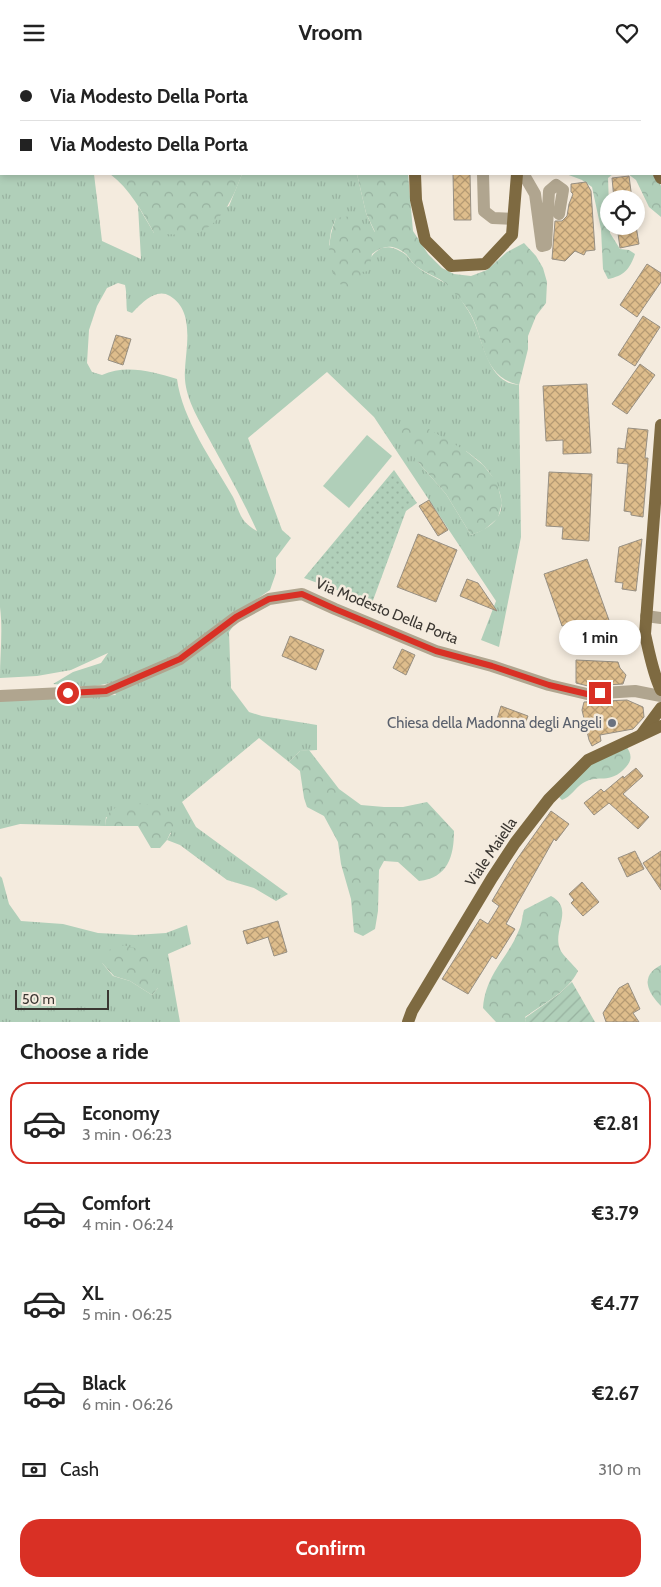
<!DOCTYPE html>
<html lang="en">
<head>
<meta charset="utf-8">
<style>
	body { margin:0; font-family:Cabin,sans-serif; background:#f2f2f2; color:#222; height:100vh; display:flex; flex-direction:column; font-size:19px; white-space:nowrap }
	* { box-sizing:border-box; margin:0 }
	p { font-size:16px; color:#767676 }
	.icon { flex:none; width:28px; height:28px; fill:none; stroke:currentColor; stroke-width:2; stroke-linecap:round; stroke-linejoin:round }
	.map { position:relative; height:957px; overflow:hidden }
	.side { display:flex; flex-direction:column; background:#fff; flex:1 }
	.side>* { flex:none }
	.banner { position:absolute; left:0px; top:0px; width:661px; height:110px; box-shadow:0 2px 8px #0003; display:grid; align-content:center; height:110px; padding:0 20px; background:#fff }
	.tools { position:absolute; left:600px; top:125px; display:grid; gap:10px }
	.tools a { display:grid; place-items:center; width:45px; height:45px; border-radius:50%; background:#fff; box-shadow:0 2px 8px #0003; font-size:25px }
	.scale { position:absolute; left:15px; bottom:12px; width:94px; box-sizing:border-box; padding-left:5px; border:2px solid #3b3732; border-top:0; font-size:14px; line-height:18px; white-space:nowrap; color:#3b3732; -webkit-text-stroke:4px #f4ebde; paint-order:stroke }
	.end { position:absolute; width:22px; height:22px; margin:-11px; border:6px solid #d93025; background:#fff; box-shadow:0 0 0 2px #fff }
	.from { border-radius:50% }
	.bubble { position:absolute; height:35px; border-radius:18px; background:#fff; box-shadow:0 2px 8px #0003; font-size:16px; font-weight:700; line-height:35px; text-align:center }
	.banner b { display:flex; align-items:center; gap:18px; height:48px; font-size:19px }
	.banner b+b { border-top:1px solid #e0e0e0 }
	.banner i { width:12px; height:12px; background:#222 }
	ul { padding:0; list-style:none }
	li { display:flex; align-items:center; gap:15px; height:82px; margin:0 10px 8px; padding:0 10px; border:2px solid transparent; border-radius:20px }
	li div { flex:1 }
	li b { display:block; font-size:19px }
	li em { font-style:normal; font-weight:700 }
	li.selected { border-color:#d93025 }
	li>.icon { width:45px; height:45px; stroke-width:1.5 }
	h2 { padding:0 20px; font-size:22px; line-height:60px }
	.pay { display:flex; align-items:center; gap:12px; height:55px; padding:0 20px; font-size:19px }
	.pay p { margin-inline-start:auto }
	.primary-button { display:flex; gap:10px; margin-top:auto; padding:10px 20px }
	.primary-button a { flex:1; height:58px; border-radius:20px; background:#d93025; color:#fff; font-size:20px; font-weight:700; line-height:58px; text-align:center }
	header { display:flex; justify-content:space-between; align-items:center; height:65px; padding:0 20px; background:#fff; font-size:22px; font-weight:700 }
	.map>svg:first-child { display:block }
	.grass { fill:url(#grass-tufts); fill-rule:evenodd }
	.forest { fill:url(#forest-crowns) }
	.park { fill:url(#park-dots) }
	.garden { fill:url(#garden-furrows) }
	.pitch { fill:#b0cfb9 }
	.building { fill:url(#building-cross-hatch); stroke:#978f82 }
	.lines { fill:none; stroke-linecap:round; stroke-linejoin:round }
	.minor { stroke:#b0a58f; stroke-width:12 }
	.major { stroke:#7e6a41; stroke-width:12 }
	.route { stroke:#d93025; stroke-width:6 }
	.worship-dot { fill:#6b7280; stroke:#f4ebde; stroke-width:2 }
	.labels { text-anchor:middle; stroke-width:5; stroke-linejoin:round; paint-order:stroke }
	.street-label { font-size:15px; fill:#3b3732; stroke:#f4ebde }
	.worship-label { font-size:15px; fill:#5b616d; stroke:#f4ebde; text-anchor:end }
</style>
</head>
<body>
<header><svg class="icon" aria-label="menu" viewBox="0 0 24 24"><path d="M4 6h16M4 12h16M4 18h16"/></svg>Vroom<svg class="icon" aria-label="heart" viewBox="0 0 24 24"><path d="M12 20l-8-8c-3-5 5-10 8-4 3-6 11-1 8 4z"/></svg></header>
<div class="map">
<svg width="661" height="957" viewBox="0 0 661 957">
	<defs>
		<pattern id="grass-tufts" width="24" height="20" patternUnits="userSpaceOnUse" patternTransform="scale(1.25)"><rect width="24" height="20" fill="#b0cfb9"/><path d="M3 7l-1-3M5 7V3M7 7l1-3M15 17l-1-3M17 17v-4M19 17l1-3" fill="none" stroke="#98b2a0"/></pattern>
		<pattern id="forest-crowns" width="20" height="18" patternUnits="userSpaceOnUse" patternTransform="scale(1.25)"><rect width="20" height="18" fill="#b0cfb9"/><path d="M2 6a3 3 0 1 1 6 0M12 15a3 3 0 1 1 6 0" fill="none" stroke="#98b2a0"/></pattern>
		<pattern id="park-dots" width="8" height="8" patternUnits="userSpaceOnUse" patternTransform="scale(1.25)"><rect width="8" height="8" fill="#b0cfb9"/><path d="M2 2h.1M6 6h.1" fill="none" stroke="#98b2a0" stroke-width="1.8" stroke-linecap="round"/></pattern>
		<pattern id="garden-furrows" width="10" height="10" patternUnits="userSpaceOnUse" patternTransform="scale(1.25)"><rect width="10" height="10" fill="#b0cfb9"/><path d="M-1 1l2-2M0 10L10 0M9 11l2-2" fill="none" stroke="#98b2a0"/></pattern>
		<pattern id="building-cross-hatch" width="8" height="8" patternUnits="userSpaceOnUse" patternTransform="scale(1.25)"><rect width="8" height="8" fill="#debd8c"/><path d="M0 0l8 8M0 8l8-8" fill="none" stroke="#b59a73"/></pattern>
	</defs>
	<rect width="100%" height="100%" fill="#f4ebde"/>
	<g class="grass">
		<path d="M0,24l1,85h93l8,67 39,18 -3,-53 16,27 75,-27 13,-32h115l9,39 9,20 -39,-15 -5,13 -2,14 32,27c12,-19 20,-34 44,-18 4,3 6,8 10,11 10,9 23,13 33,20 8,6 16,19 21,27 13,21 15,58 38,70 3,2 8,2 12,3l2,152 -22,110 -18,-7 15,-39 -122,-184 -47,-45 -79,66 34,92 9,8 -15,20v15l-6,17 -108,75 -36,15 -36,7 -37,-3 20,-12 28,-9 7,-10 -37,17 -34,6 -37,2c0,-24 3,-47 0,-71zM118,218l7,2c2,9 1,17 2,26l5,2c9,-9 24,-26 38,-17 25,15 16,51 15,74 -2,25 12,46 23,67 17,31 35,63 49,94 -4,-2 -9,-6 -12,-9 -6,-7 -8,-17 -12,-25 -20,-35 -51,-78 -56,-118 -24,-7 -51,-15 -75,-4l-10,-3 -5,-9 2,-33 8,-24 10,-18zM466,386c6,5 13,9 18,15 11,12 25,36 13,52 -6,9 -16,13 -26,17l-25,-41 -28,-32z"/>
		<path d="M234,560l-5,7 2,56 18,24 13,4 55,9v25l-17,1 -11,11 -30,-24 -77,64 14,25 92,67 -12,7 -22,-13 -27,-8 -47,-35 -13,-5 4,-7 -65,-16 -1,9 -85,-2 -20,5v-128l116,-6 -2,-4z"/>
		<path d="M0,811l2,2 7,26 12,17 42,3 35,9 37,2 31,-2 21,-8 4,19 -23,10 12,68h-180zM102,898l56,25 -6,7 -22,-14 -17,-5z"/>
	</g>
	<g class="forest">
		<path d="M110,109h132c-8,22 -19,47 -42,58 -11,5 -34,2 -46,1 -12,-21 -24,-44 -44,-59z"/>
		<path d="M357,109h51l5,57 15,23 14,14 12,6 17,2 16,-6 20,-18 17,-9 12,13 7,12 4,14 -1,21 -10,13 -8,20v13l-9,36c-38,-9 -34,-46 -49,-72 -5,-9 -13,-17 -19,-24 -8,-11 -25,-15 -35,-23 -4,-3 -6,-8 -10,-12 -13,-10 -22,-9 -34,0l-3,17 -8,1v17c-4,0 -11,2 -15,0 -4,-1 -5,-5 -8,-8 -13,-20 -10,-42 -2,-63l16,-2 23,16 -9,-19z"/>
		<path d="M566,109h47l-5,4 2,55 10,16 9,1 6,4c-5,15 -11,22 -27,25l-5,-10 -2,-40 -9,-42 -10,-7z"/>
		<path d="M628,109h28l5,12v31l-12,-10 -13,-27z"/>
		<path d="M404,357l16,2 46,27 17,14 14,17 5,21 -4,15 -14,12 -13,5 -25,-41 -28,-32 -25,-33z"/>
		<path d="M626,681c5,7 7,13 0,21 -17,19 -27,6 -43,16 -8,5 -12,14 -21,17l-3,-3 28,-32z"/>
		<path d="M309,685l30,39 22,16 23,2h19l24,-5 27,29c0,25 -6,47 -35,50l-21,-19 -14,-1 -5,9 -1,41 -3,18 -12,7 -9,-4 -3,-33 -10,-35 -3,-22 -14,-26 -17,-9 -3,-9 -4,-27 -11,-9 11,-11z"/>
		<path d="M131,738c21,1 34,1 43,22l-7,15 -7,8h-9l-13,-22h-33c2,-18 11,-19 26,-23z"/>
		<path d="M551,831c24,13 1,34 9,53 2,6 14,16 18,22 -11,22 -34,32 -53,46l1,5h-30l-13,-14c3,-35 24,-48 36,-78 3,-6 3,-13 5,-20z"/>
		<path d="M119,880c6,1 14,1 20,5 13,7 18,24 19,38l-6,7 -22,-14 -16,-5 -12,-13 3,-11z"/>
		<path d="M661,900v41c-13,-13 -22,-30 0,-41z"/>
	</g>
	<path class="park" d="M394,405l23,33 -11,8 -34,92 -68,-25z"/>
	<path class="garden" d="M572,917l23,40h-69l-1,-4 34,-24z"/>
	<path class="pitch" d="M367,370l25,21 -43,52 -26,-22z"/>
	<g class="building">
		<path d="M453,109h17l1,46h-17z"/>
		<path d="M629,111l3,23h-18l-2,-21z"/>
		<path d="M586,117l5,9 4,59 -9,1 -2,4 -9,-4 -10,10 -13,-2 3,-38h7l5,-5 2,-12 4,-10 -2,-2v-8z"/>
		<path d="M617,161h19l3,18 -19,4z"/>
		<path d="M647,199l14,9v9l-24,35 -17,-12z"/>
		<path d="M643,251l17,11 -25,39 -17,-11z"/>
		<path d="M116,270l15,4 -8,26 -15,-5z"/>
		<path d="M640,299l15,11 -28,39 -15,-10z"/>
		<path d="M587,319l4,69 -28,1v-14l-17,1 -3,-55z"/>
		<path d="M628,363l20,2 -3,28h3l-5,59 -12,-2v-3l-7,-1 4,-47 -11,-1 1,-15 7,1z"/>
		<path d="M549,407l43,2 -3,67 -27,-2 1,-12 -17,-1z"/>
		<path d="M429,435l19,30 -10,6 -19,-30z"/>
		<path d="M418,469l39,16 -21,52 -39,-15z"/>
		<path d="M642,474l-6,52 -14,-2 1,-6 -8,-1 4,-35z"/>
		<path d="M587,494l23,64 -28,10 -4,-12 -16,5 -18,-52z"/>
		<path d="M467,514l11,4 19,28 -37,-15z"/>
		<path d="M290,571l34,14 -8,20 -34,-14z"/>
		<path d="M402,584l13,6 -9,20 -13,-7z"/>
		<path d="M576,595l42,2 2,6 6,7 -3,9 -35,2 -12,-3z"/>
		<path d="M627,635l16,7 1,10 -11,12 -33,6 1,6 -9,5 -3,-6 -7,-30 2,-8z"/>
		<path d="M501,641l27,10 -5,13 -26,-10z"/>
		<path d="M636,703l7,8 -20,18 26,23 -11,12 -29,-26 -15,12 -10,-12 17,-14 3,3 19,-16 1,2z"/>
		<path d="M551,746l18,13 -13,17 -2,-2 -48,85 9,5 -19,30 -4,-3 -24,38 -26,-15 38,-60 8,5 11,-18 -7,-5 23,-39z"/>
		<path d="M635,786l9,18 -17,8 -9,-19z"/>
		<path d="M661,786v39l-18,-27z"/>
		<path d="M582,817l17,20 -16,14 -12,-13 3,-3 -5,-6z"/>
		<path d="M278,856l9,31 -13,4 -6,-19 -21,7 -4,-13z"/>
		<path d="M628,918l12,26 -7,4 6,9h-33l-3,-9 16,-25z"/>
	</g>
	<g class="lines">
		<g class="minor">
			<path d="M481,0v1"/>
			<path d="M622,0l3,1"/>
			<path d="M660,38l1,1"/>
			<path d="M483,109l1,37 9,7 20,1"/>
			<path d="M521,109l3,1 11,19 7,52 4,-1 3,-54 7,-6 7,5 -4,24"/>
			<path d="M646,551l15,2"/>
			<path d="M0,631l106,-5 74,-32 56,-42 33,-18 33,-5 33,15 101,42 56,15 57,19 38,9 48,-3 26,5"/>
		</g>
		<g class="major">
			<path d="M414,0v1"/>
			<path d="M595,0l3,1"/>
			<path d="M541,1l1,-1"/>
			<path d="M415,109l1,26 9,40 26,26 34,-2 27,-29 5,-61"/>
			<path d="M659,109l2,4"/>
			<path d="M661,360l-16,209c4,18 8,40 16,56"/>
			<path d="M641,670l20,-27"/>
			<path d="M408,957l4,-11 80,-133 23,-35 34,-44 39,-39 73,-34"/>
		</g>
	</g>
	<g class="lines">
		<path class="route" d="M68,628l38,-2 74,-32 56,-42 33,-18 33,-5 33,15 101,42 56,15 57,19 38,9 13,-1"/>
	</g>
	<circle class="worship-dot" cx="612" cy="658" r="5"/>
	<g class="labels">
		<g class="street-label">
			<text transform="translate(387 546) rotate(22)" y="5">Via Modesto Della Porta</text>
			<text transform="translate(491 787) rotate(-56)" y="5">Viale Maiella</text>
		</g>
		<g class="worship-label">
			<text x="602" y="663">Chiesa della Madonna degli Angeli</text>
		</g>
	</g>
</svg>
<div class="tools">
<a><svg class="icon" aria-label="locate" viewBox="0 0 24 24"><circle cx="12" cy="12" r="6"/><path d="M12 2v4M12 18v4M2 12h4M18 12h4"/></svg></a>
</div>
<div class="scale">50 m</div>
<i class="end from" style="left:68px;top:628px"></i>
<i class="end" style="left:600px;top:628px"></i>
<div class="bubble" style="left:559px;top:555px;width:82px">1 min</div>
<div class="banner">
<b><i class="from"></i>Via Modesto Della Porta</b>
<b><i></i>Via Modesto Della Porta</b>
</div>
</div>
<section class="side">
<h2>Choose a ride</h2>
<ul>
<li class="selected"><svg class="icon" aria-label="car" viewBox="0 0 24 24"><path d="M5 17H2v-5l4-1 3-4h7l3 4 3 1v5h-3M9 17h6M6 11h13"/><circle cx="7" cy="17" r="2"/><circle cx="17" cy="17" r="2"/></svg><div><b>Economy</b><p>3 min · 06:23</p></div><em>€2.81</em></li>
<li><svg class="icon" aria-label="car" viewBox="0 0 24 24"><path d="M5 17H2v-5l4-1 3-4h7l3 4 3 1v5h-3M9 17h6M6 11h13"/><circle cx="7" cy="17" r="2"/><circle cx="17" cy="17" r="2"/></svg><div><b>Comfort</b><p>4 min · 06:24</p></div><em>€3.79</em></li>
<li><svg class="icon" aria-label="car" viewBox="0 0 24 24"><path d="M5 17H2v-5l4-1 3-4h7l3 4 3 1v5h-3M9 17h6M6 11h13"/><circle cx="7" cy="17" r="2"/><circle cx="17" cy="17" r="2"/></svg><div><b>XL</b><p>5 min · 06:25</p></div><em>€4.77</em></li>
<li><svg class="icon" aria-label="car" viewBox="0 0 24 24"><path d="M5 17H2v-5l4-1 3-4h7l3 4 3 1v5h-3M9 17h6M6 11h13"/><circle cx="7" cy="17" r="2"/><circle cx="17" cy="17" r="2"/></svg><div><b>Black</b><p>6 min · 06:26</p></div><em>€2.67</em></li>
</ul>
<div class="pay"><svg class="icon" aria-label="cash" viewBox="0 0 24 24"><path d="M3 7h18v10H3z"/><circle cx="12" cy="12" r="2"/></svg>Cash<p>310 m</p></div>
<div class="primary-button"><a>Confirm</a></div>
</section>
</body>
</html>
